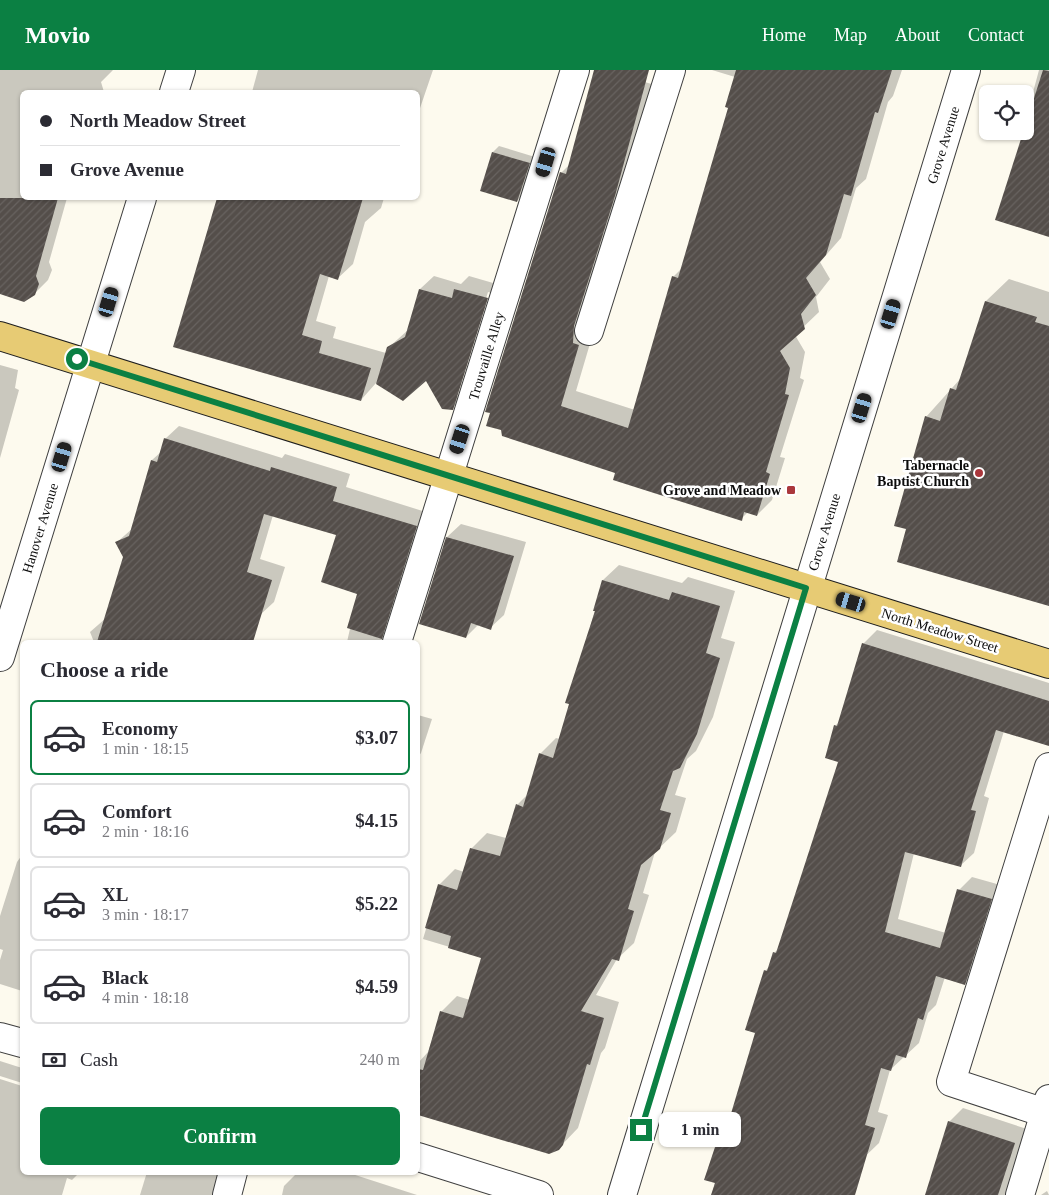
<!DOCTYPE html>
<html lang="en">
<head>
<meta charset="utf-8">
<style>
	body { margin:0; font-family:"Times New Roman",serif; background:#f7f7f7; color:#2b2b33; height:100vh; display:flex; flex-direction:column; font-size:19px; white-space:nowrap }
	* { box-sizing:border-box; margin:0 }
	p { font-size:16px; color:#7c7c81 }
	.icon { flex:none; width:28px; height:28px; fill:none; stroke:currentColor; stroke-width:2; stroke-linecap:round; stroke-linejoin:round }
	.map { position:relative; flex:1; overflow:hidden }
	.drawer { position:absolute; left:20px; top:570px; width:400px; height:535px; display:flex; flex-direction:column; background:#fff; border-radius:8px; box-shadow:0 1px 4px #0004 }
	.drawer>* { flex:none }
	.top-card { position:absolute; left:20px; top:20px; width:400px; height:110px; border-radius:8px; box-shadow:0 1px 4px #0004; display:grid; align-content:center; height:110px; padding:0 20px; background:#fff }
	.controls { position:absolute; left:979px; top:15px; display:grid; gap:10px }
	.controls a { display:grid; place-items:center; width:55px; height:55px; border-radius:8px; background:#fff; box-shadow:0 1px 4px #0004; font-size:25px }
	.end { position:absolute; width:22px; height:22px; margin:-11px; border:6px solid #0b8043; background:#fff; box-shadow:0 0 0 2px #fff }
	.from { border-radius:50% }
	.bubble { position:absolute; height:35px; border-radius:8px; background:#fff; box-shadow:0 1px 4px #0004; font-size:16px; font-weight:700; line-height:35px; text-align:center }
	.car { position:absolute; width:15px; height:30px; margin:-15px -8px; border-radius:6px; box-shadow:0 0 4px 1px #0007; background:linear-gradient(#222 24%,#8ab4d8 0 40%,#222 0 76%,#8ab4d8 0 86%,#222 0) }
	.top-card b { display:flex; align-items:center; gap:18px; height:48px; font-size:19px }
	.top-card b+b { border-top:1px solid #e1e1e2 }
	.top-card i { width:12px; height:12px; background:#2b2b33 }
	ul { padding:0; list-style:none }
	li { display:flex; align-items:center; gap:15px; height:75px; margin:0 10px 8px; padding:0 10px; border:2px solid #e1e1e2; border-radius:8px }
	li div { flex:1 }
	li b { display:block; font-size:19px }
	li em { font-style:normal; font-weight:700 }
	li.selected { border-color:#0b8043 }
	li>.icon { width:45px; height:45px; stroke-width:1.5 }
	h2 { padding:0 20px; font-size:22px; line-height:60px }
	.pay { display:flex; align-items:center; gap:12px; height:55px; padding:0 20px; font-size:19px }
	.pay p { margin-inline-start:auto }
	.button { display:flex; gap:10px; margin-top:auto; padding:10px 20px }
	.button a { flex:1; height:58px; border-radius:8px; background:#0b8043; color:#fff; font-size:20px; font-weight:700; line-height:58px; text-align:center }
	header { display:flex; align-items:center; gap:30px; box-sizing:border-box; height:70px; padding:0 25px; background:#0b8043; color:#fff }
	header strong { font-size:24px }
	nav { display:flex; gap:28px; margin-inline-start:auto; font-size:18px }
	.map>svg:first-child { display:block }
	.shadow { fill:#0003; fill-rule:evenodd }
	.building { fill:url(#building-hatch) }
	.lines { fill:none; stroke-linecap:round; stroke-linejoin:round }
	.minor-casing { stroke:#3f3f3f; stroke-width:30 }
	.major-casing { stroke:#1d1d1d; stroke-width:30 }
	.minor { stroke:#fff; stroke-width:28 }
	.major { stroke:#e7cb74; stroke-width:28 }
	.route { stroke:#0b8043; stroke-width:6 }
	.poi-dot { fill:#aa373c; stroke:#fff; stroke-width:2 }
	.labels { text-anchor:middle; stroke-width:5; stroke-linejoin:round; paint-order:stroke }
	.street-label { font-size:14px; fill:#0c0c0c; stroke:#fff }
	.poi-label { font-size:14px; font-weight:bold; fill:#0c0c0c; stroke:#fff; text-anchor:end }
</style>
</head>
<body>
<header>
<strong>Movio</strong>
<nav><a>Home</a><a>Map</a><a>About</a><a>Contact</a></nav>
</header>
<div class="map">
<svg width="1049" height="1125" viewBox="0 0 1049 1125">
	<defs>
		<pattern id="building-hatch" width="6" height="6" patternUnits="userSpaceOnUse" patternTransform="scale(1.25)"><rect width="6" height="6" fill="#544e4a"/><path d="M-1 1l2-2M0 6l6-6M5 7l2-2" fill="none" stroke="#686360"/></pattern>
	</defs>
	<rect width="100%" height="100%" fill="#fdfaee"/>
	<g class="shadow">
		<path d="M0,0h113l-12,12 3,10h-82v106h45l-18,64 3,8 -4,10 -14,14 -34,-1z"/>
		<path d="M258,0h175l-15,44v-22h-166z"/>
		<path d="M712,0h190l-9,26 -5,6 -22,77 -10,9 -15,50 -21,24 10,17 -14,18 3,15 -24,23 10,17 -5,26 4,2 -24,77 5,1 -13,42 -15,15 -9,-3 -7,7 -124,-46 -114,-38 58,-262 10,-10 36,-92 48,14 -61,245 -18,61 59,19 38,-133 10,-10 46,-160 6,-30z"/>
		<path d="M1039,0h10v165l-14,-138 -3,-1z"/>
		<path d="M499,76l36,11 -11,37 -7,7 -24,-49z"/>
		<path d="M218,128h166l-3,10 -16,14 -12,42 -15,14 -9,-2 -13,45 20,6 -3,11 53,15 2,-5 20,-18 12,-41 14,-13 27,8 8,-8 31,9 -34,110 -14,13 -26,-29 -50,4 -15,17 -187,-54zM488,222l3,1 -33,103h-2z"/>
		<path d="M1009,209l40,13v313l-141,-77 18,-111 35,-39 25,-77z"/>
		<path d="M0,295l18,5 -3,18 4,2 -19,68z"/>
		<path d="M179,356l103,32 3,-4 65,20 -4,13 83,26 -38,129h-44l11,-49 -20,-59 -65,-19 -13,44 25,8 -11,35 -14,13 -19,27h-147l-4,-10 16,-14 18,-62 -8,-13 17,-15 19,-68 10,-9 3,-12z"/>
		<path d="M461,454l65,18 -22,73 -14,13 -11,-4 -13,13 -45,-14 26,-86z"/>
		<path d="M619,495l63,18 6,-6 47,14 -14,47 14,4 -22,75 -17,34 -9,8 -12,36 11,3 -10,34 -21,20 -12,41 6,2 -15,48 -17,16 -21,36 23,7 -14,46 -4,5 -23,75 -20,21 -140,-48v-38l10,-11 13,-40 16,-16 13,4 13,-43 -60,-18 16,-54 16,-16 9,3 7,-23 16,-16 19,5 11,-33 12,-12 11,-39 16,-16 4,1 43,-159z"/>
		<path d="M877,560l172,53v59l-45,-11 -20,65 5,2 -15,55 -14,13 -46,-13 -16,66 48,14 13,-43 13,-13 32,9 -26,84 -13,13 -20,-6 -9,28 -8,8 -9,30 -29,27 -12,42 10,3 -9,28 -54,52h-113l16,-68 29,-95 8,-61 5,-5 4,-13 6,-6 60,-185 -5,-36 5,-5 23,-77z"/>
		<path d="M418,645l14,4 -11,34 -3,4z"/>
		<path d="M22,785v136l-22,-7v-24l3,-10 -3,-1v-33l17,-54z"/>
		<path d="M0,991l22,7v15l-22,-7z"/>
		<path d="M0,1009l22,7v86h58l-8,8 -5,-2 -5,17h-62z"/>
		<path d="M963,1038l64,21 -1,66h-100l23,-73z"/>
		<path d="M147,1102h80l-5,23h-82z"/>
		<path d="M298,1102h48l71,23h-135l2,-9z"/>
		<path d="M1047,1121l2,4h-8z"/>
	</g>
	<g class="building">
		<path d="M594,0h55l-34,126 -41,130 -1,17 6,2 -18,61 67,22 44,-152 6,2 50,-170 -3,-1 11,-37h156l-14,43 -3,-1 -24,84 -7,-2 -18,61 -20,23 10,17 -15,19 4,15 -25,22 10,17 -5,26 4,1 -23,77 4,2 -13,42 -13,-4 -2,9 -129,-41 2,-7 -113,-37 -1,-6 -15,-4 4,-13 -5,-1 75,-240 6,2z"/>
		<path d="M1043,0l6,1v166l-54,-17z"/>
		<path d="M492,82l38,11 -13,39 -37,-11z"/>
		<path d="M0,128h58l-22,78 3,8 -4,11 -11,7 -24,-8z"/>
		<path d="M217,128h146l-25,82 -18,-6 -18,61 20,6 -3,12 52,15 -10,33 -188,-54z"/>
		<path d="M419,219l33,9 2,-9 34,9 -35,112 -11,-1 -16,-28 -23,20 -27,-17 11,-37 18,-10z"/>
		<path d="M985,231l52,16 -2,5 14,4v280l-152,-44 9,-33 -12,-3 31,-110 15,5 10,-33 6,2z"/>
		<path d="M164,368l106,33 1,-4 66,20 -4,14 84,25 -35,113 -35,-11 10,-34 -36,-12 15,-47 -72,-21 -17,58 25,8 -19,62h-156l26,-85 -8,-15 14,-6 22,-76 6,2z"/>
		<path d="M446,467l68,19 -23,74 -20,-7 -5,15 -47,-14z"/>
		<path d="M602,510l67,20 3,-8 48,14 -14,47 14,5 -23,76 -17,34 -7,3 -13,39 11,3 -11,36 -19,16 -13,44 6,2 -15,50 -7,-2 -31,52 23,7 -14,47 -3,-1 -24,81 -4,5 -10,4 -131,-39v-46l5,1 17,-59 23,7 18,-60 -33,-10 3,-12 -26,-8 13,-44 19,6 13,-42 30,8 16,-52 7,3 16,-54 14,5 16,-54 -4,-1 30,-92h-2z"/>
		<path d="M862,573l187,58v45l-53,-16 -25,80 5,1 -15,56 -56,-15 -20,80 55,16 17,-59 35,10 -27,86 -29,-9 -13,44 -5,-2 -12,40 -10,-3 -5,16 -10,-3 -16,57 10,3 -20,67h-144l4,-12 -11,-3 15,-45 8,-8 28,-94 -10,-3 19,-60 3,1 6,-19 3,1 62,-191 -13,-4 9,-33 3,1z"/>
		<path d="M948,1051l67,22 -17,52h-73z"/>
	</g>
	<g class="lines">
		<g class="minor-casing">
			<g id="minor">
				<path d="M174,22l7,-22"/>
				<path d="M589,261l82,-261"/>
				<path d="M397,572l178,-572"/>
				<path d="M0,587l142,-459"/>
				<path d="M0,967l22,6"/>
				<path d="M1045,1043l-94,-31 98,-315"/>
				<path d="M418,1087l121,38"/>
				<path d="M227,1125l6,-23"/>
				<path d="M622,1125l344,-1125"/>
				<path d="M1020,1125l29,-96"/>
			</g>
		</g>
		<g class="major-casing">
			<path id="major" d="M0,266l1049,328"/>
		</g>
		<use href="#minor" class="minor"/>
		<use href="#major" class="major"/>
	</g>
	<g class="lines">
		<path class="route" d="M77,289l729,229 -165,542"/>
	</g>
	<g class="poi-dot">
		<circle cx="979" cy="403" r="5"/>
		<rect x="786" y="415" width="10" height="10" rx="2.5"/>
	</g>
	<g class="labels">
		<g class="street-label">
			<text transform="translate(943 75) rotate(-73)" y="5">Grove Avenue</text>
			<text transform="translate(486 286) rotate(-73)" y="5">Trouvaille Alley</text>
			<text transform="translate(40 458) rotate(-73)" y="5">Hanover Avenue</text>
			<text transform="translate(824 462) rotate(-73)" y="5">Grove Avenue</text>
			<text transform="translate(940 560) rotate(17)" y="5">North Meadow Street</text>
		</g>
		<g class="poi-label">
			<text x="969" y="400">Tabernacle<tspan x="969" dy="16">Baptist Church</tspan></text>
			<text x="781" y="425">Grove and Meadow</text>
		</g>
	</g>
</svg>
<div class="controls">
<a><svg class="icon" aria-label="locate" viewBox="0 0 24 24"><circle cx="12" cy="12" r="6"/><path d="M12 2v4M12 18v4M2 12h4M18 12h4"/></svg></a>
</div>
<i class="end from" style="left:77px;top:289px"></i>
<i class="end" style="left:641px;top:1060px"></i>
<div class="bubble" style="left:659px;top:1042px;width:82px">1 min</div>
<i class="car" style="left:546px;top:92px;rotate:197deg"></i>
<i class="car" style="left:109px;top:232px;rotate:17deg"></i>
<i class="car" style="left:891px;top:244px;rotate:17deg"></i>
<i class="car" style="left:862px;top:338px;rotate:17deg"></i>
<i class="car" style="left:460px;top:369px;rotate:198deg"></i>
<i class="car" style="left:62px;top:387px;rotate:17deg"></i>
<i class="car" style="left:851px;top:532px;rotate:287deg"></i>
<div class="top-card">
<b><i class="from"></i>North Meadow Street</b>
<b><i></i>Grove Avenue</b>
</div>
<section class="drawer">
<h2>Choose a ride</h2>
<ul>
<li class="selected"><svg class="icon" aria-label="car" viewBox="0 0 24 24"><path d="M5 17H2v-5l4-1 3-4h7l3 4 3 1v5h-3M9 17h6M6 11h13"/><circle cx="7" cy="17" r="2"/><circle cx="17" cy="17" r="2"/></svg><div><b>Economy</b><p>1 min · 18:15</p></div><em>$3.07</em></li>
<li><svg class="icon" aria-label="car" viewBox="0 0 24 24"><path d="M5 17H2v-5l4-1 3-4h7l3 4 3 1v5h-3M9 17h6M6 11h13"/><circle cx="7" cy="17" r="2"/><circle cx="17" cy="17" r="2"/></svg><div><b>Comfort</b><p>2 min · 18:16</p></div><em>$4.15</em></li>
<li><svg class="icon" aria-label="car" viewBox="0 0 24 24"><path d="M5 17H2v-5l4-1 3-4h7l3 4 3 1v5h-3M9 17h6M6 11h13"/><circle cx="7" cy="17" r="2"/><circle cx="17" cy="17" r="2"/></svg><div><b>XL</b><p>3 min · 18:17</p></div><em>$5.22</em></li>
<li><svg class="icon" aria-label="car" viewBox="0 0 24 24"><path d="M5 17H2v-5l4-1 3-4h7l3 4 3 1v5h-3M9 17h6M6 11h13"/><circle cx="7" cy="17" r="2"/><circle cx="17" cy="17" r="2"/></svg><div><b>Black</b><p>4 min · 18:18</p></div><em>$4.59</em></li>
</ul>
<div class="pay"><svg class="icon" aria-label="cash" viewBox="0 0 24 24"><path d="M3 7h18v10H3z"/><circle cx="12" cy="12" r="2"/></svg>Cash<p>240 m</p></div>
<div class="button"><a>Confirm</a></div>
</section>
</div>
</body>
</html>
